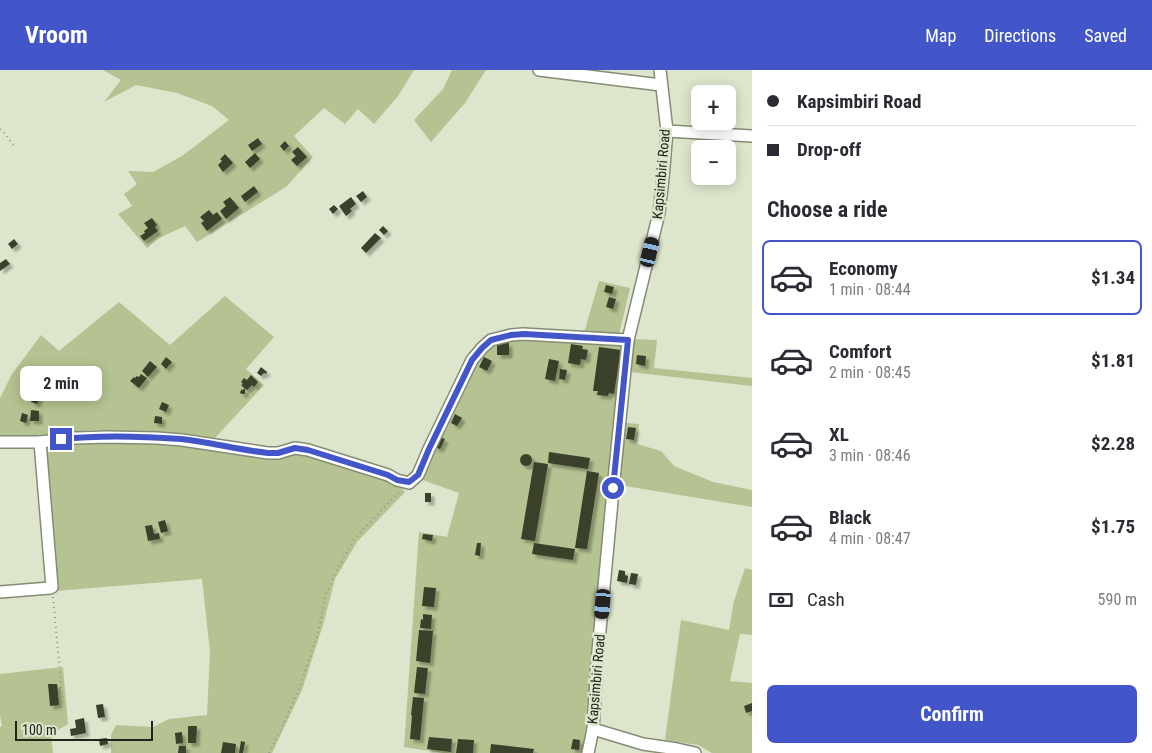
<!DOCTYPE html>
<html lang="en">
<head>
<meta charset="utf-8">
<style>
	body { margin:0; font-family:"Roboto Condensed",sans-serif; background:#f7f7f7; color:#2b2b33; height:100vh; display:flex; flex-direction:column; font-size:19px; white-space:nowrap }
	* { box-sizing:border-box; margin:0 }
	p { font-size:16px; color:#7c7c81 }
	.icon { flex:none; width:28px; height:28px; fill:none; stroke:currentColor; stroke-width:2; stroke-linecap:round; stroke-linejoin:round }
	.map { position:relative; flex:1; overflow:hidden }
	.sheet { display:flex; flex-direction:column; background:#fff; width:400px }
	.sheet>* { flex:none }
	.guide { display:grid; align-content:center; height:110px; padding:0 15px; background:#fff }
	.buttons { position:absolute; left:691px; top:15px; display:grid; gap:10px }
	.buttons a { display:grid; place-items:center; width:45px; height:45px; border-radius:8px; background:#fff; box-shadow:0 2px 12px #0003; font-size:25px }
	.scale { position:absolute; left:15px; bottom:12px; width:138px; box-sizing:border-box; padding-left:5px; border:2px solid #21241b; border-top:0; font-size:14px; line-height:18px; white-space:nowrap; color:#21241b; -webkit-text-stroke:4px #dde5cc; paint-order:stroke }
	.end { position:absolute; width:22px; height:22px; margin:-11px; border:6px solid #4255c9; background:#fff; box-shadow:0 0 0 2px #fff }
	.from { border-radius:50% }
	.bubble { position:absolute; height:35px; border-radius:8px; background:#fff; box-shadow:0 2px 12px #0003; font-size:16px; font-weight:700; line-height:35px; text-align:center }
	.car { position:absolute; width:15px; height:30px; margin:-15px -8px; border-radius:6px; box-shadow:0 0 4px 1px #0007; background:linear-gradient(#222 24%,#8ab4d8 0 40%,#222 0 76%,#8ab4d8 0 86%,#222 0) }
	.guide b { display:flex; align-items:center; gap:18px; height:48px; font-size:19px }
	.guide b+b { border-top:1px solid #e1e1e2 }
	.guide i { width:12px; height:12px; background:#2b2b33 }
	ul { padding:0; list-style:none }
	li { display:flex; align-items:center; gap:15px; height:75px; margin:0 10px 8px; padding:0 5px; border:2px solid transparent; border-radius:8px }
	li div { flex:1 }
	li b { display:block; font-size:19px }
	li em { font-style:normal; font-weight:700 }
	li.selected { border-color:#4255c9 }
	li>.icon { width:45px; height:45px; stroke-width:1.5 }
	h2 { padding:0 15px; font-size:22px; line-height:60px }
	.pay { display:flex; align-items:center; gap:12px; height:55px; padding:0 15px; font-size:19px }
	.pay p { margin-inline-start:auto }
	.action { display:flex; gap:10px; margin-top:auto; padding:10px 15px }
	.action a { flex:1; height:58px; border-radius:8px; background:#4255c9; color:#fff; font-size:20px; font-weight:700; line-height:58px; text-align:center }
	header { display:flex; align-items:center; gap:30px; box-sizing:border-box; height:70px; padding:0 25px; background:#4255c9; color:#fff }
	header strong { font-size:24px }
	nav { display:flex; gap:28px; margin-inline-start:auto; font-size:18px }
	main { display:flex; flex:1; min-height:0 }
	.map>svg:first-child { display:block }
	.green { fill:#b4c391 }
	.building { fill:#3a402c; filter:url(#shadow) }
	.lines { fill:none; stroke-linecap:round; stroke-linejoin:round }
	.minor-casing { stroke:#858c75; stroke-width:14 }
	.path { stroke:#8e9481; stroke-width:2; stroke-dasharray:1 4; stroke-linecap:butt }
	.minor { stroke:#fff; stroke-width:11 }
	.route { stroke:#4255c9; stroke-width:6 }
	.labels { text-anchor:middle; stroke-width:5; stroke-linejoin:round; paint-order:stroke }
	.street-label { font-size:14px; fill:#21241b; stroke:#dde5cc }
</style>
</head>
<body>
<header>
<strong>Vroom</strong>
<nav><a>Map</a><a>Directions</a><a>Saved</a></nav>
</header>
<main>
<div class="map">
<svg width="752" height="683" viewBox="0 0 752 683">
	<defs>
		<filter id="shadow"><feDropShadow dx="3.5" dy="3.5" stdDeviation="1" flood-color="#0004"/></filter>
	</defs>
	<rect width="100%" height="100%" fill="#dde5cc"/>
	<g class="green">
		<path d="M103,0h311l-16,26 -24,28 -16,-15 -13,15 -21,-16 -30,28 19,21 -27,30 -89,55 -12,-16 -26,12 -12,10 -29,-34 14,-8 -8,-12 13,-10 -9,-13 25,1 29,-16 47,-36 -17,-14 -35,-13 -41,-8 -32,17 17,-22z"/>
		<path d="M452,0h34l-21,33 -34,39 -17,-22 29,-31z"/>
		<path d="M599,211l31,7 -11,47 -35,-2z"/>
		<path d="M225,226l49,41 -28,32 18,16 -51,55 -62,-8 -61,-2 -46,8 -44,-1v-39l12,-24 29,-39 18,16 60,-49 51,43z"/>
		<path d="M512,269l112,5 -21,196 -16,189 -5,24h-139l-39,-6 15,-215 28,5 12,-44 -39,-14 55,-113 12,-18 10,-7z"/>
		<path d="M633,269l24,1 -3,28 98,10v8l-122,-14z"/>
		<path d="M626,353l13,1 -2,20 24,7 13,15 39,16 39,8v17l-133,-22z"/>
		<path d="M78,371l81,1 138,10 53,14 50,20 5,6 -48,50 -22,37 -12,46 -21,65 -30,63h-161v-18l5,-10 37,2 16,-8 38,-4 3,-63 -8,-73 -146,12 -12,-146z"/>
		<path d="M745,498l7,2v65l-12,-1 -10,47 22,2v70h-40l-14,-8 -33,-5 16,-120 48,10 5,-29z"/>
		<path d="M63,597l5,57 -17,10 2,19h-53v-26l2,-1 -2,-11v-41z"/>
	</g>
	<g class="building">
		<path d="M258,68l4,6 -10,7 -4,-6z"/>
		<path d="M285,71l4,5 -5,5 -4,-5z"/>
		<path d="M298,77l9,10 -10,9 -6,-6 5,-4 -4,-4z"/>
		<path d="M255,83l5,6 -10,9 -5,-6z"/>
		<path d="M225,84l8,9 -10,9 -5,-7 4,-4 -2,-2z"/>
		<path d="M254,116l4,6 -13,10 -4,-6z"/>
		<path d="M363,121l4,6 -6,5 -5,-6z"/>
		<path d="M230,127l9,11 -13,11 -6,-8 6,-5 -3,-4z"/>
		<path d="M351,127l5,7 -6,5 2,2 -6,5 -7,-10z"/>
		<path d="M334,135l4,4 -5,5 -4,-5z"/>
		<path d="M209,140l4,5 4,-3 5,7 -15,12 -6,-8 3,-2 -4,-4z"/>
		<path d="M152,148l5,7 -2,2 3,4 -14,10 -4,-5 5,-3 -1,-2 4,-3 -4,-5z"/>
		<path d="M383,156l5,5 -4,4 -5,-5z"/>
		<path d="M375,163l6,5 -15,15 -5,-5z"/>
		<path d="M14,169l4,5 -6,5 -4,-5z"/>
		<path d="M6,189l4,5 -10,7v-8z"/>
		<path d="M606,215l8,2 -2,7 -8,-2z"/>
		<path d="M609,227l7,2 -3,10 -7,-2z"/>
		<rect x="497" y="273" width="12" height="12"/>
		<path d="M571,274l12,2 -1,3 6,1 -2,10 -5,-1 -1,6 -12,-2z"/>
		<path d="M599,277l22,3 -7,44 -5,-1 -1,3 -11,-1 1,-4h-5z"/>
		<path d="M637,285l9,1 -1,10 -9,-2z"/>
		<path d="M166,287l6,5 -6,7 -5,-5z"/>
		<path d="M484,287l8,4 -5,10 -8,-4z"/>
		<path d="M549,289l10,2 -4,20 -10,-2z"/>
		<path d="M150,291l7,6 -9,10 -6,-6z"/>
		<path d="M261,297l6,5 -1,2 -2,-1 -3,3 -4,-3z"/>
		<path d="M560,299l7,1 -2,10 -6,-1z"/>
		<path d="M141,304l6,4 -8,10 -9,-7 4,-4 1,1 2,-2 2,1z"/>
		<path d="M251,305l7,7 -4,5 -2,-2 -5,5 -2,-1v5h-3l-2,-1 1,-3 4,-1 -4,-4 2,-1 -2,-2 3,-4 3,2z"/>
		<path d="M77,308l7,2 -5,14 -12,-4 2,-8 5,2z"/>
		<circle cx="59" cy="314" r="4.5"/>
		<path d="M34,325l6,2 -3,7 -6,-2z"/>
		<path d="M162,332l7,3 -3,7 -7,-3z"/>
		<path d="M31,340l8,1v10h-9z"/>
		<path d="M22,343l6,2 -2,8 -6,-2z"/>
		<path d="M455,344l7,4 -5,8 -6,-3z"/>
		<path d="M155,346l7,1v7l-8,-1z"/>
		<path d="M628,357l8,1 -2,12 -8,-1z"/>
		<path d="M439,367l6,2 -5,10 -6,-2z"/>
		<path d="M549,382l41,6 -2,11 -40,-6z"/>
		<circle cx="526" cy="390" r="6"/>
		<path d="M534,392l14,2 -13,77 -14,-2z"/>
		<path d="M587,401l12,2 -12,76 -12,-1z"/>
		<rect x="425" y="423" width="6" height="9"/>
		<path d="M165,450l3,11 -7,2 -3,-11z"/>
		<path d="M152,455l2,9 5,-1 1,6 -12,2 -3,-15z"/>
		<path d="M423,464l10,1 -1,6 -10,-2z"/>
		<path d="M477,473h4l-1,13 -5,-1z"/>
		<path d="M534,473l41,6 -2,11 -41,-6z"/>
		<path d="M619,500l6,1v4l3,1 -1,7 -10,-2z"/>
		<path d="M631,503l7,1 -2,11 -7,-1z"/>
		<path d="M424,517l12,1 -2,19 -12,-1z"/>
		<path d="M423,544l9,1 -1,14 -11,-1 1,-9 2,1z"/>
		<path d="M419,560l14,1 -3,32 -14,-2z"/>
		<path d="M417,597l11,1 -3,26 -11,-1z"/>
		<path d="M48,614h9l2,21 -9,1z"/>
		<path d="M413,627l11,1 -4,42 -10,-1 2,-24h-1z"/>
		<path d="M752,633v8l-6,2 -2,-7z"/>
		<path d="M103,634l2,13 -7,1 -2,-13z"/>
		<path d="M84,648l2,15 -15,3 -1,-7 6,-1 -1,-8z"/>
		<path d="M188,656h9l-1,17h-8z"/>
		<path d="M182,662l1,11 -7,1 -1,-11z"/>
		<path d="M429,667l23,2 -1,13 -24,-3z"/>
		<path d="M107,668l1,6 -8,2 -1,-7z"/>
		<path d="M458,669l16,1 -1,13h-17z"/>
		<path d="M573,669l7,1 -1,10 -8,-1z"/>
		<path d="M241,671l4,1 -2,11h-4z"/>
		<path d="M223,672l13,2 -1,9h-14z"/>
		<path d="M491,674l43,5 -1,4h-43z"/>
		<path d="M179,676h7v7h-8z"/>
	</g>
	<g class="lines">
		<g class="minor-casing">
			<g id="minor">
				<path d="M539,0l122,15"/>
				<path d="M667,61l85,5"/>
				<path d="M0,372h40l35,-4 32,-1 50,1 25,2 86,13h10l17,-5 13,2 80,25 9,5 12,3 9,-8 11,-26 43,-89 10,-12 9,-8 20,-5 12,-1 105,6"/>
				<path d="M0,522l50,-4 2,-1 -12,-145"/>
				<path d="M593,659l50,15 34,5 18,4"/>
				<path d="M588,683l5,-24 4,-67 18,-193 13,-129 31,-127 4,-35 4,-47 -7,-61"/>
			</g>
		</g>
		<g class="path">
			<path d="M0,59l6,6 8,11"/>
			<path d="M53,527l10,107"/>
			<path d="M269,683l14,-28 17,-39 18,-53 8,-39 9,-21 20,-35 45,-47"/>
		</g>
		<use href="#minor" class="minor"/>
	</g>
	<g class="lines">
		<path class="route" d="M61,369c39,-4 80,-3 120,0 29,3 58,11 87,14h10l17,-5 13,2 80,25 9,5 12,2 9,-7 11,-26 43,-89 10,-12 9,-8 20,-5 13,-1 104,6 -15,148"/>
	</g>
	<g class="labels">
		<g class="street-label">
			<text transform="translate(661 104) rotate(-85)" y="5">Kapsimbiri Road</text>
			<text transform="translate(596 609) rotate(-85)" y="5">Kapsimbiri Road</text>
		</g>
	</g>
</svg>
<div class="buttons">
<a>+</a>
<a>−</a>
</div>
<div class="scale">100 m</div>
<i class="end from" style="left:613px;top:418px"></i>
<i class="end" style="left:61px;top:369px"></i>
<div class="bubble" style="left:20px;top:296px;width:82px">2 min</div>
<i class="car" style="left:650px;top:182px;rotate:13deg"></i>
<i class="car" style="left:603px;top:534px;rotate:185deg"></i>
</div>
<section class="sheet">
<div class="guide">
<b><i class="from"></i>Kapsimbiri Road</b>
<b><i></i>Drop-off</b>
</div>
<h2>Choose a ride</h2>
<ul>
<li class="selected"><svg class="icon" aria-label="car" viewBox="0 0 24 24"><path d="M5 17H2v-5l4-1 3-4h7l3 4 3 1v5h-3M9 17h6M6 11h13"/><circle cx="7" cy="17" r="2"/><circle cx="17" cy="17" r="2"/></svg><div><b>Economy</b><p>1 min · 08:44</p></div><em>$1.34</em></li>
<li><svg class="icon" aria-label="car" viewBox="0 0 24 24"><path d="M5 17H2v-5l4-1 3-4h7l3 4 3 1v5h-3M9 17h6M6 11h13"/><circle cx="7" cy="17" r="2"/><circle cx="17" cy="17" r="2"/></svg><div><b>Comfort</b><p>2 min · 08:45</p></div><em>$1.81</em></li>
<li><svg class="icon" aria-label="car" viewBox="0 0 24 24"><path d="M5 17H2v-5l4-1 3-4h7l3 4 3 1v5h-3M9 17h6M6 11h13"/><circle cx="7" cy="17" r="2"/><circle cx="17" cy="17" r="2"/></svg><div><b>XL</b><p>3 min · 08:46</p></div><em>$2.28</em></li>
<li><svg class="icon" aria-label="car" viewBox="0 0 24 24"><path d="M5 17H2v-5l4-1 3-4h7l3 4 3 1v5h-3M9 17h6M6 11h13"/><circle cx="7" cy="17" r="2"/><circle cx="17" cy="17" r="2"/></svg><div><b>Black</b><p>4 min · 08:47</p></div><em>$1.75</em></li>
</ul>
<div class="pay"><svg class="icon" aria-label="cash" viewBox="0 0 24 24"><path d="M3 7h18v10H3z"/><circle cx="12" cy="12" r="2"/></svg>Cash<p>590 m</p></div>
<div class="action"><a>Confirm</a></div>
</section>
</main>
</body>
</html>
